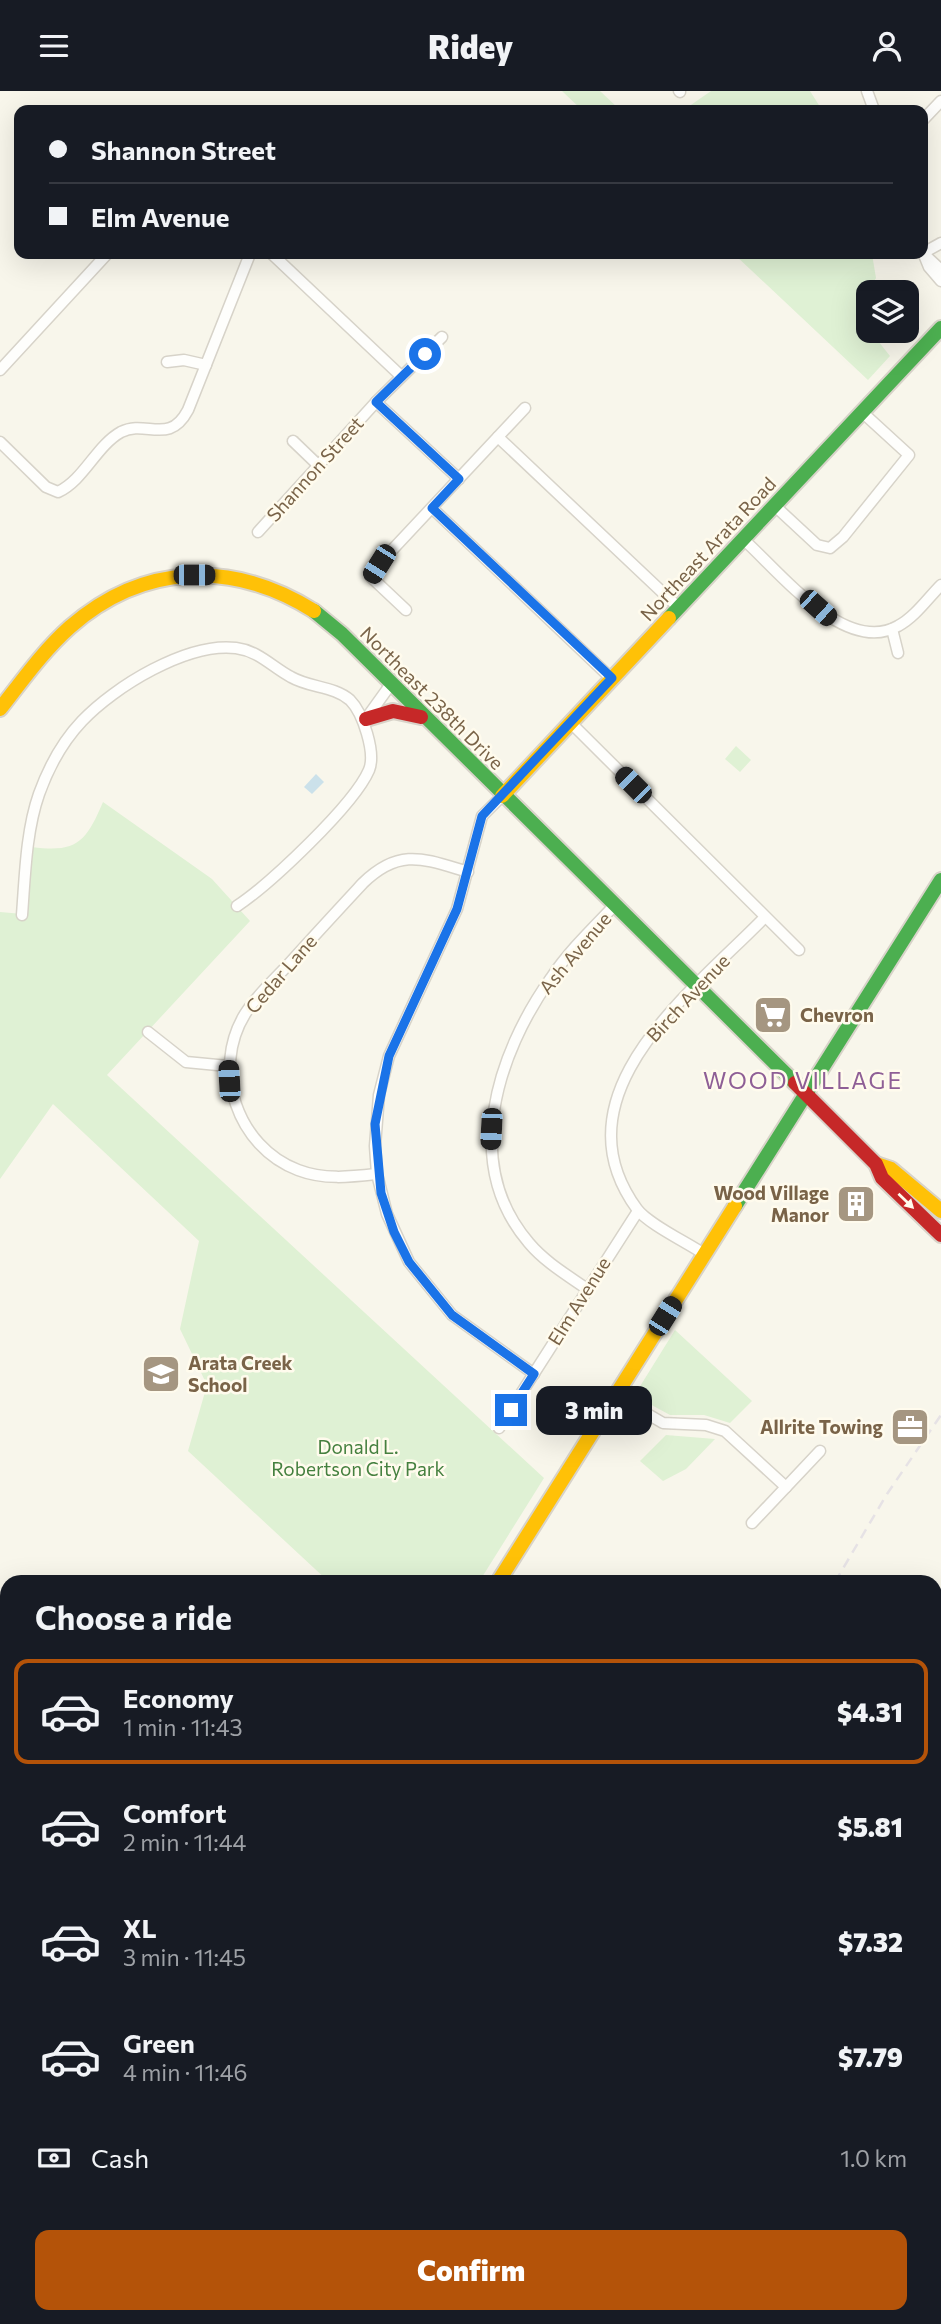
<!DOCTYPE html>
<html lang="en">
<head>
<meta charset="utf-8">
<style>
	body { margin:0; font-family:Commissioner,sans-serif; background:#20242c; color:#f1f3f6; height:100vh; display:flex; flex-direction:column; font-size:26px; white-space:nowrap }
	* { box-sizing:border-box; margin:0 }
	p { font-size:23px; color:#9ea1a6 }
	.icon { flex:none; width:38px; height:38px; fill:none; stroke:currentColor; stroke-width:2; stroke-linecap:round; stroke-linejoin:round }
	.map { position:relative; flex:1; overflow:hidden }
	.details { position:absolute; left:0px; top:1484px; width:942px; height:749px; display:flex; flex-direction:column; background:#171b24; border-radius:21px 21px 0 0; box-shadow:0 7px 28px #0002 }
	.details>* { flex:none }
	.hud { position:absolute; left:14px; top:14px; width:914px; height:154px; border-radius:14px; box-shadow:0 7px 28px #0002; display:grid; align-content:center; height:154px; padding:0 35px; background:#171b24 }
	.tools { position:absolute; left:856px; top:189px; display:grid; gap:14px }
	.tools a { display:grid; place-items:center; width:63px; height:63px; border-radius:14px; background:#171b24; box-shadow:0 7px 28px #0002; font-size:35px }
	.end { position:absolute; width:32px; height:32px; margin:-16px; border:9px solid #1a73e8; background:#fff; box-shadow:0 0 0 4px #fff }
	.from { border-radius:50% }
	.bubble { position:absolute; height:49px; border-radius:14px; background:#171b24; box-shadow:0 7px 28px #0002; font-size:23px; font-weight:800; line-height:49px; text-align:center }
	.car { position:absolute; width:21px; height:42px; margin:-21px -10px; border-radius:9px; box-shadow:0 0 5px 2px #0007; background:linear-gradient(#222 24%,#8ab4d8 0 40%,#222 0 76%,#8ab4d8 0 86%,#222 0) }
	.hud b { display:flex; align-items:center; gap:24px; height:66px; font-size:26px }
	.hud b+b { border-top:2px solid #363941 }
	.hud i { width:18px; height:18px; background:#f1f3f6 }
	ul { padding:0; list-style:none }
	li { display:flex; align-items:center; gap:21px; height:105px; margin:0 14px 10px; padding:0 21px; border:4px solid transparent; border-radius:14px }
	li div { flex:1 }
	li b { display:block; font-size:26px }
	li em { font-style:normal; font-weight:800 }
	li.current { border-color:#b45309 }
	li>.icon { width:63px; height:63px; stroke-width:1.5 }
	h2 { padding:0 35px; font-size:32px; line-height:84px }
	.pay { display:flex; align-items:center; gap:18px; height:77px; padding:0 35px; font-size:26px }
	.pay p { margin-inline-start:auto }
	.primary-button { display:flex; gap:14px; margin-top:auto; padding:14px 35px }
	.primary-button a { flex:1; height:80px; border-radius:14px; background:#b45309; color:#fff; font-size:28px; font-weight:800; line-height:80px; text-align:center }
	header { display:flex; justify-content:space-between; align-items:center; height:91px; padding:0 35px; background:#171b24; font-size:32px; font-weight:800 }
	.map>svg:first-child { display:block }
	.green { fill:#dff1d4 }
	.water { fill:#cbe1ea }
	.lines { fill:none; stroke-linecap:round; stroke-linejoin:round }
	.street-casing { stroke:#d7d3c9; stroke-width:13 }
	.fast-casing { stroke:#d8d3c9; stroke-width:18 }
	.slow-casing { stroke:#d8d3c9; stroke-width:18 }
	.jam-casing { stroke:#d8d3c9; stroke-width:18 }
	.street { stroke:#fefefc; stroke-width:10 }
	.fast { stroke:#4caf50; stroke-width:14 }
	.slow { stroke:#ffc107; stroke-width:14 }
	.jam { stroke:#c62828; stroke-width:14 }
	.rail { stroke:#e6e2e5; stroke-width:2.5; stroke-dasharray:10 7; stroke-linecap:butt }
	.oneway { fill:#fffbed }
	.route { stroke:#1a73e8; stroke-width:9 }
	.labels { text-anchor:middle; stroke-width:5; stroke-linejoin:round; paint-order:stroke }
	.street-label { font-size:19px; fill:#796348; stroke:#fffbed }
	.poi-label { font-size:19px; font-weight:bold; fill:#796348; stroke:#fffbed; text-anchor:start }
	.park-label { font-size:19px; fill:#45803f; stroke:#fffbed }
	.quarter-label { font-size:23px; letter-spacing:2px; fill:#8e5f96; stroke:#fffbed }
</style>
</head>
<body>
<header><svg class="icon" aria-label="menu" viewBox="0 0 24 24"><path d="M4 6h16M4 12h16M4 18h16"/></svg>Ridey<svg class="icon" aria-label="person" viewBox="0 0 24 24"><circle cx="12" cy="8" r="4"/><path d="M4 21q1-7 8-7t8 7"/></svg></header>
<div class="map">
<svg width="941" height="2233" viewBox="0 0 941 2233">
	<rect width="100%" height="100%" fill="#f8f6eb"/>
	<g class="green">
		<path d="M562,0h38l20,19h-38z"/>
		<path d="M711,0h99l12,19h-153l19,-3z"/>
		<path d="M734,163h138l4,24 -8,14 -5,30 27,34 -22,24z"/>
		<path d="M736,655l15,14 -11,12 -15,-13z"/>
		<path d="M103,711l109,77 38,42 -143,154 437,403 -65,104h-150l-141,-131 19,-66 -27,-56 19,-88 -146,-137 -53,75v-267l23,2 9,-67c45,6 54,-5 71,-45z"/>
		<path d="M675,1239l77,71 -22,22 -26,-8h-34l-33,-18 2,-9z"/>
		<path d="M666,1344l49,4 -29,30 -23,12 -23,-20z"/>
		<path d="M0,1571l7,10v45l-7,-6z"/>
		<path d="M7,1809v30l-5,1 -2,-30z"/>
		<path d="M0,1970l7,7v132l-7,1z"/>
		<path d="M7,2118v36l-7,4 1,-39z"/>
		<path d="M215,2226h140l-4,7h-141z"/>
		<path d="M841,2226h42l8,7h-52z"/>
	</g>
	<path class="water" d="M316,683l8,8 -12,12 -8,-7z"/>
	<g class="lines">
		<g class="street-casing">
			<g id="street">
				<path d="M679,0l1,1"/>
				<path d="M867,0l7,19"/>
				<path d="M922,30l19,-20"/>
				<path d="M922,159l7,17 12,14"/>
				<path d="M923,162l18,-10"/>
				<path d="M272,163l129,122"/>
				<path d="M926,165l15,14"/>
				<path d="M167,271l17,-2 22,5"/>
				<path d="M0,279l107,-116"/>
				<path d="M376,311l83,77"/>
				<path d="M498,346l181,171"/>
				<path d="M293,350l25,24"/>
				<path d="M0,351l46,45 12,5c26,-12 38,-46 63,-60 25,-13 48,14 67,-22l62,-156"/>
				<path d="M775,415l42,39 13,3 13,-11 66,-82 -47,-43"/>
				<path d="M432,417l180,171"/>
				<path d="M258,441l118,-130 66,-65"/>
				<path d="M743,448c36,32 102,117 155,87 17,-9 30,-28 43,-41"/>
				<path d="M406,519l-35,-33 8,-13 146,-156"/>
				<path d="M892,538l6,24"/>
				<path d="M368,625l23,-32"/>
				<path d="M571,632l228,227"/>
				<path d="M502,705l-20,20 -25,93 -68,147 -10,39 -4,51 2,28 10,40 22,48 43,53 82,59"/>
				<path d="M22,824c3,-39 4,-84 17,-121 9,-25 24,-53 43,-73 32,-34 105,-79 154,-73 23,3 36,19 55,29 19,11 43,9 59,23 13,13 26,53 19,70 -15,35 -99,114 -132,136"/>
				<path d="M148,941l38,30 42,4"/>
				<path d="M377,1083c-27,3 -53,6 -79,-4 -61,-23 -87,-101 -53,-156 11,-18 28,-33 42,-48 25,-28 51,-56 76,-83 37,-36 61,-24 105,-11"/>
				<path d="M704,1163c-16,-11 -56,-30 -67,-45 -84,-115 56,-218 128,-292"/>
				<path d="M587,1198c-20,-14 -42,-27 -58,-46 -68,-79 -32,-189 22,-265 18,-27 41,-49 63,-72"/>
				<path d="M615,1304l48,28 43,2 19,6 61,56"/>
				<path d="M499,1337l139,-217"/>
				<path d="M752,1432l68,-72"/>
			</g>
		</g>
		<g class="fast-casing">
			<g id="fast">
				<path d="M314,520l28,23 453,449"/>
				<path d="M669,527l272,-290"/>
				<path d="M735,1115l206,-326"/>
				<path d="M934,1759l7,-24"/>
				<path d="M0,2230l7,-8"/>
				<path d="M781,2233l2,-7"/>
			</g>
		</g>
		<g class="slow-casing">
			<g id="slow">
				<path d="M0,618c22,-28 43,-58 70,-82 73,-64 163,-67 244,-16"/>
				<path d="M502,705l167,-178"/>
				<path d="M876,1073l15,5 50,42"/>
				<path d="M498,1491l237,-376"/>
				<path d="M934,1664l7,-23"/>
				<path d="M934,1778l7,-15"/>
				<path d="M738,2233l1,-7"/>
			</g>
		</g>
		<g class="jam-casing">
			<g id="jam">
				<path d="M366,628l27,-8 28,6"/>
				<path d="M795,992l81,81 6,14 59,57"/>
				<path d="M934,1602l7,-29"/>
				<path d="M807,2233l1,-7"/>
			</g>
		</g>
		<use href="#street" class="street"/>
		<use href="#fast" class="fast"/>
		<use href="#slow" class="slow"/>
		<use href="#jam" class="jam"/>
		<g class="rail">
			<path d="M835,1491l52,-88 54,-79"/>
			<path d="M427,2233l3,-7"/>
		</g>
	</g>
	<defs><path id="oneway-solid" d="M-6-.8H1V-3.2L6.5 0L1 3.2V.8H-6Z" transform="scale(1.75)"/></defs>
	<use class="oneway" href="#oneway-solid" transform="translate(906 1110) rotate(44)"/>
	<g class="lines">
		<path class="route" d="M425,263l-49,48 83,77 -27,29 180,170 -130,138 -25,93 -68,147 -14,68 6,69 13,39 15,30 43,53 82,59 -23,36"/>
	</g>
	<defs>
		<g id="supermarket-square" transform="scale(2.0125)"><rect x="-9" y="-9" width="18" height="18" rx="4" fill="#a59681" stroke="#fffbed"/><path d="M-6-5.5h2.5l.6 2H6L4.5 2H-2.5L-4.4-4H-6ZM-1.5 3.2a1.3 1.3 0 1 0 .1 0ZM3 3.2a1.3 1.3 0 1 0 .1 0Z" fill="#fff"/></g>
		<g id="building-square" transform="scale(2.0125)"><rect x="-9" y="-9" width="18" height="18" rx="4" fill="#a59681" stroke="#fffbed"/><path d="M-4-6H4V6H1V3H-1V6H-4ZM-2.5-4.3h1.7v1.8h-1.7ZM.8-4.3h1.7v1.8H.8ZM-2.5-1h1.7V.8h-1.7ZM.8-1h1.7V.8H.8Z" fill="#fff"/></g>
		<g id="school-square" transform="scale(2.0125)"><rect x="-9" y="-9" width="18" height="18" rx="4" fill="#a59681" stroke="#fffbed"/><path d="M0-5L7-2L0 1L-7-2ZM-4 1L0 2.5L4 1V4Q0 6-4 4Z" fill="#fff"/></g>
		<g id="office-square" transform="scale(2.0125)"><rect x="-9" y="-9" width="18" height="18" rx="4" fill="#a59681" stroke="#fffbed"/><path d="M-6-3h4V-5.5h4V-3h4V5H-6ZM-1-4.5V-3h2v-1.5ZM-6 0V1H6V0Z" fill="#fff"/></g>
	</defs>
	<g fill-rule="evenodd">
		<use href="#supermarket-square" x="773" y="924"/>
		<use href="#building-square" x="856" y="1113"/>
		<use href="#school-square" x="161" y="1283"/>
		<use href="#office-square" x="910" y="1336"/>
	</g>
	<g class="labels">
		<g class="street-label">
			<text transform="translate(315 378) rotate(-48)" y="7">Shannon Street</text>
			<text transform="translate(708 458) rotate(-47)" y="7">Northeast Arata Road</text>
			<text transform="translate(432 607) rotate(45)" y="7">Northeast 238th Drive</text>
			<text transform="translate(575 862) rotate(-50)" y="7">Ash Avenue</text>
			<text transform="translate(281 883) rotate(-49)" y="7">Cedar Lane</text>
			<text transform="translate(688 907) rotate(-47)" y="7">Birch Avenue</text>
			<text transform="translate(579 1210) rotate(-58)" y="7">Elm Avenue</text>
		</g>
		<g class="poi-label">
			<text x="800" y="931">Chevron</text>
			<text x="829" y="1109" text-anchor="end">Wood Village<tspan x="829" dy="22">Manor</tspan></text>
			<text x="188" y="1279">Arata Creek<tspan x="188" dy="22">School</tspan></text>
			<text x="883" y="1343" text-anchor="end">Allrite Towing</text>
		</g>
		<g class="park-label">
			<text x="358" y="1363">Donald L.<tspan x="358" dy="22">Robertson City Park</tspan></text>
		</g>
		<g class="quarter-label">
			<text x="803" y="998">WOOD VILLAGE</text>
		</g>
	</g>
</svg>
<div class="tools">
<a><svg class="icon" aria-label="layers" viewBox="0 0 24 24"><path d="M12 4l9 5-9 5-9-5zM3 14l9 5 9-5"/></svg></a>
</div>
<i class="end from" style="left:425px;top:263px"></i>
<i class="end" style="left:511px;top:1319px"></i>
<div class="bubble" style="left:536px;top:1295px;width:116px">3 min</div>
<i class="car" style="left:379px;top:473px;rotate:212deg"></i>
<i class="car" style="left:194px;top:484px;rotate:90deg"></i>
<i class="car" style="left:818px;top:517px;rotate:132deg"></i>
<i class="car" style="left:633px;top:694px;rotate:315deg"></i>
<i class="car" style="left:229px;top:990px;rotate:357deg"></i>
<i class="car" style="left:491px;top:1038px;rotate:183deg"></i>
<i class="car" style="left:665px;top:1225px;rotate:32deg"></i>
<div class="hud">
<b><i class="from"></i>Shannon Street</b>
<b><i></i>Elm Avenue</b>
</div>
<section class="details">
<h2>Choose a ride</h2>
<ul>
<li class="current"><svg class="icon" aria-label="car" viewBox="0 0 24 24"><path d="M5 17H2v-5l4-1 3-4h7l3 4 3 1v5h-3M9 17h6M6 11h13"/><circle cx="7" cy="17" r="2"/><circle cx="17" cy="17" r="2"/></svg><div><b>Economy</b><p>1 min · 11:43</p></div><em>$4.31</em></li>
<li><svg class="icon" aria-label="car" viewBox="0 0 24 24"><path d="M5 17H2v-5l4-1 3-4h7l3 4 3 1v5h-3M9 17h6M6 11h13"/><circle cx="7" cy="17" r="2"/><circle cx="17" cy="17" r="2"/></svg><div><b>Comfort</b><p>2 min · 11:44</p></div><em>$5.81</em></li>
<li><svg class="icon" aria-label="car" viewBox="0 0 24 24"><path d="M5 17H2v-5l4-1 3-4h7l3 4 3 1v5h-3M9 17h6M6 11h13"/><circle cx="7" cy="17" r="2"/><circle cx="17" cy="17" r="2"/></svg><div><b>XL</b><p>3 min · 11:45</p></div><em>$7.32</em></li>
<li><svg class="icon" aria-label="car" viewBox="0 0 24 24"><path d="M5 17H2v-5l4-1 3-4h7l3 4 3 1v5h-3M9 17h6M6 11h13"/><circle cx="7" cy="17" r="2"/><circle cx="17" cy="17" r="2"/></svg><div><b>Green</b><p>4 min · 11:46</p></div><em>$7.79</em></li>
</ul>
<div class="pay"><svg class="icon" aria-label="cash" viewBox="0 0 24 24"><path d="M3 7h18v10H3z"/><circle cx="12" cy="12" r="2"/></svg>Cash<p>1.0 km</p></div>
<div class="primary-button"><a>Confirm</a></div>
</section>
</div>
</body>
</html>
